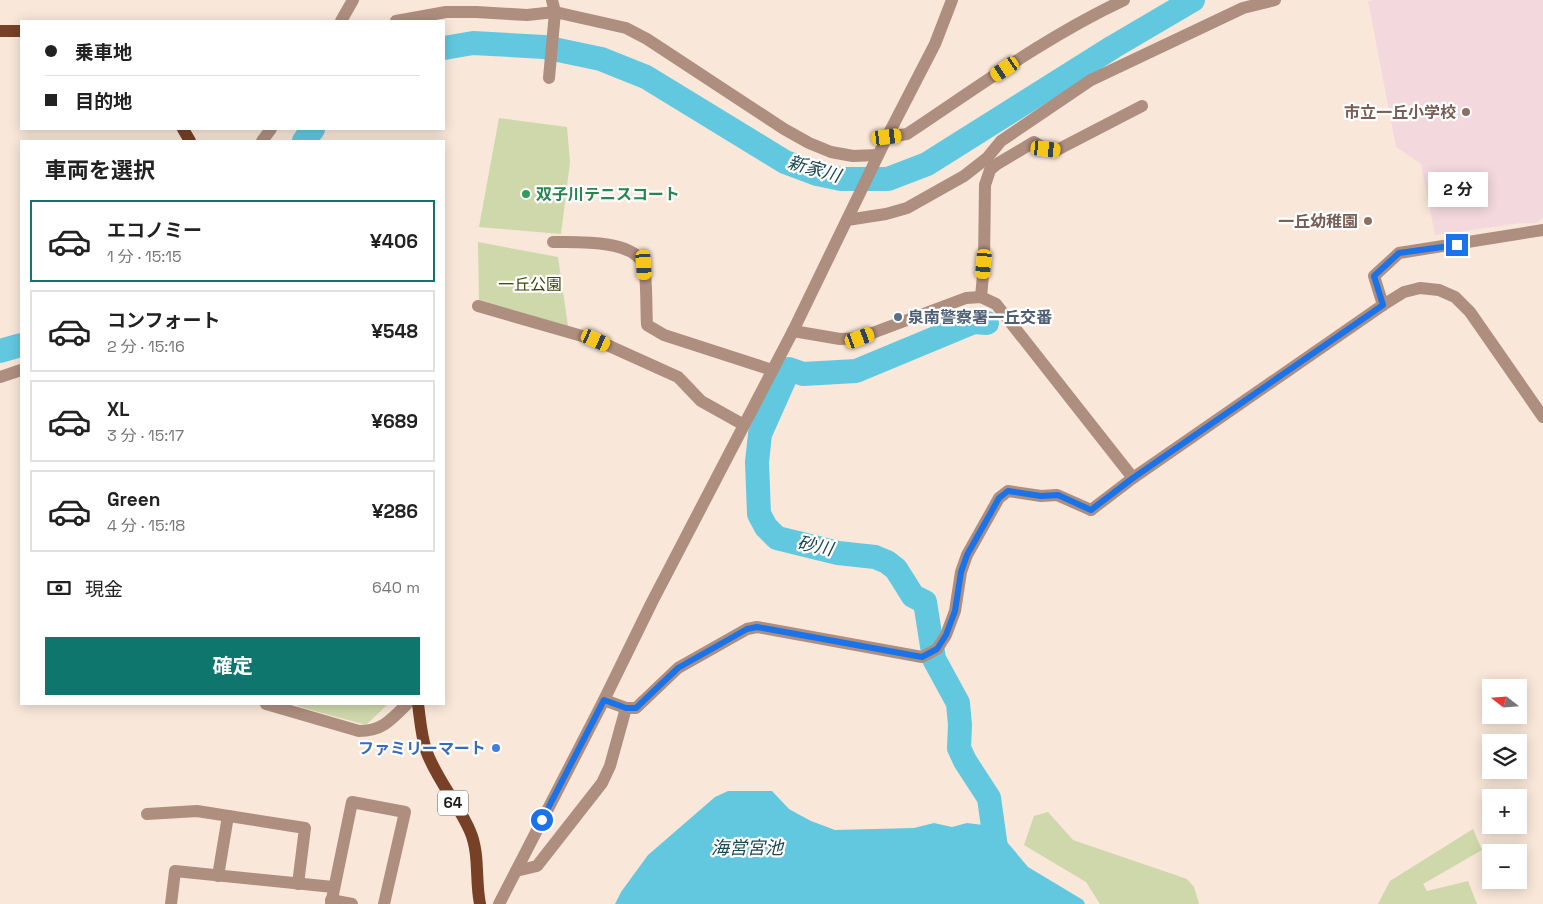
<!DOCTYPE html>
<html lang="ja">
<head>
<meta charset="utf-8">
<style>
	body { margin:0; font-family:"Space Grotesk","Noto Sans JP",sans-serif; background:#f6f6f6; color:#222; height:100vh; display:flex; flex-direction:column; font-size:19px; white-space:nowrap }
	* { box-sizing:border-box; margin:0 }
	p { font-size:16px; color:#767676 }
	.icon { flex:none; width:28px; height:28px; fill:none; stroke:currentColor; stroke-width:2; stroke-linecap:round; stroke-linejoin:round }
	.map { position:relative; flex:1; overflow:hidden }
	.drawer { position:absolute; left:20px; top:140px; width:425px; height:565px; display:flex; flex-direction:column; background:#fff; border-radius:0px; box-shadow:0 2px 12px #0003 }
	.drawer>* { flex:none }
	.guide { position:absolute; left:20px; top:20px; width:425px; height:110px; border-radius:0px; box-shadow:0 2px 12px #0003; display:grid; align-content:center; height:110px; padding:0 25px; background:#fff }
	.needle { width:32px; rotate:287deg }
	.tools { position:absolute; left:1482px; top:679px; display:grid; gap:10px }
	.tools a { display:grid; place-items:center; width:45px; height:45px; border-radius:0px; background:#fff; box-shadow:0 2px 12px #0003; font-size:25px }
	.end { position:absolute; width:22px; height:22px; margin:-11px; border:6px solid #1a73e8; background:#fff; box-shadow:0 0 0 2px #fff }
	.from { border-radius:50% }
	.bubble { position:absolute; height:35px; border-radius:0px; background:#fff; box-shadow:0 2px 12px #0003; font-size:16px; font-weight:700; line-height:35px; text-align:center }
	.car { position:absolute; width:15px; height:30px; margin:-15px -8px; border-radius:6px; box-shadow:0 0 4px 1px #0007; background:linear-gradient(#f5c518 24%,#345 0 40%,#f5c518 0 76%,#345 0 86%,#f5c518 0) }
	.guide b { display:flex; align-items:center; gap:18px; height:48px; font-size:19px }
	.guide b+b { border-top:1px solid #e0e0e0 }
	.guide i { width:12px; height:12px; background:#222 }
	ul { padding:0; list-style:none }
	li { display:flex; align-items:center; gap:15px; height:82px; margin:0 10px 8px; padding:0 15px; border:2px solid #e0e0e0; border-radius:0px }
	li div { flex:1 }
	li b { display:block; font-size:19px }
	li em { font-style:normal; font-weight:700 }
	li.on { border-color:#0f766e }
	li>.icon { width:45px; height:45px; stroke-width:1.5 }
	h2 { padding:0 25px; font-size:22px; line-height:60px }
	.pay { display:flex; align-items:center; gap:12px; height:55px; padding:0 25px; font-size:19px }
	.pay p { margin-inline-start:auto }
	.action { display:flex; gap:10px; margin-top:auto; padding:10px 25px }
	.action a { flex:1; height:58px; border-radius:0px; background:#0f766e; color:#fff; font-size:20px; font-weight:700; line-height:58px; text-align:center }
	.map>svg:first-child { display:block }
	.education { fill:#f3d9de }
	.green { fill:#ced8ab }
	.water { fill:#62c8e0 }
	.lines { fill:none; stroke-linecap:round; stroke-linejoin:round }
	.river { stroke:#62c8e0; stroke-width:24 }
	.minor { stroke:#ae8e7f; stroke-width:12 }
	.tertiary { stroke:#ae8e7f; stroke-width:12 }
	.primary { stroke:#774027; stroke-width:12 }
	.route { stroke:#1a73e8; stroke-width:6 }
	.education-dot { fill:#8d6e63; stroke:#fff; stroke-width:2 }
	.leisure-dot { fill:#2e9e5b; stroke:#fff; stroke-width:2 }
	.service-dot { fill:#5c6f8a; stroke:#fff; stroke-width:2 }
	.shop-dot { fill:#3f7fe0; stroke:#fff; stroke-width:2 }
	.labels { text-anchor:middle; stroke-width:4.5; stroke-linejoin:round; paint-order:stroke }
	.shield { fill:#fff; stroke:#625e5a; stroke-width:1 }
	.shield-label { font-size:15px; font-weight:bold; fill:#1f1914 }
	.education-label { font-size:16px; font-weight:bold; fill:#785e54; stroke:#fff; text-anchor:end }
	.leisure-label { font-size:16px; font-weight:bold; fill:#27864d; stroke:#fff; text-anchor:start }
	.park-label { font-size:16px; fill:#3c450b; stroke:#fff }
	.service-label { font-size:16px; font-weight:bold; fill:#4e5e75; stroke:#fff; text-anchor:start }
	.shop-label { font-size:16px; font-weight:bold; fill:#366cbe; stroke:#fff; text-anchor:end }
	.water-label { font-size:18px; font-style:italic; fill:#1a4852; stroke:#fff }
</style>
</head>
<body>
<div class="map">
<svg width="1543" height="904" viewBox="0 0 1543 904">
	<rect width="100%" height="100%" fill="#f9e7d9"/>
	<path class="education" d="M1375,0h168v217l-7,6h-15l-86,12 -14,-71 -25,-17 -28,-146z"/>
	<g class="green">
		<path d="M499,118l68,9 3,35 -9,72 -82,-7z"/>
		<path d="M478,242l80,15 10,69 -89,-25z"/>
		<path d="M299,704h89l-22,21 -69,-19z"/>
		<path d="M1048,812l25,28 114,39 7,8 5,17h-99l-14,-22 -62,-37 10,-29z"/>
		<path d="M1473,829l9,21 -59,34 4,7 41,-10 9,23h-99l12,-23z"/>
	</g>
	<path class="water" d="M728,791h44l17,18 9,5 13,7 24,9 79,-2 20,-5 18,4 15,-4 16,2 19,11 26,31 55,33 2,4h-470l6,-12 27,-37 67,-58z"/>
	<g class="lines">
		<g class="river">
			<path d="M444,48l29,-5 71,4 57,12 45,18 139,85 32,12 24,5h47l39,-15 186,-117 80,-47"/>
			<path d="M304,141l9,-12"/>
			<path d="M987,323l-13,-1 -118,49 -53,3 -14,-5 -29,65 -3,28 2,52 7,13 11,11 61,15 37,4 12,5 9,7 17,27 12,6 9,57 24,44 2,22 -1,23 6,13 24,37 9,64"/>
			<path d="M0,351l21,-6"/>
		</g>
		<g class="minor">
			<path d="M341,21l12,-21"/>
			<path d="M396,21l50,-9h30l51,3 28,-3 71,16 21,11 137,90 25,14 22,9 22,4 25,-1"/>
			<path d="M549,78l6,-66 -3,-12"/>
			<path d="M887,137l20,-3c71,-47 140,-98 217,-134"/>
			<path d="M262,141l9,-12"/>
			<path d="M847,220l39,-6 21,-6 57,-32 23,-18 14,-17 90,-61 152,-72 32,-8"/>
			<path d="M553,242c22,0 84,-3 91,25 3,14 2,42 3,58l17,10 108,35"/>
			<path d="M981,297l3,-33 1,-79 5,-15 7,-6 37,-22 11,7 12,1 85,-44"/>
			<path d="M1383,305l-9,-29 25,-23 144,-23"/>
			<path d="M478,306l118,34 82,37 23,24 43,24"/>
			<path d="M0,377l21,-7"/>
			<path d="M604,700l22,8h10l42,-40 69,-39 10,-2 165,30 15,-8 9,-14 9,-24 6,-39 6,-17 32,-57 9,-7 33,5 16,-1 34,15"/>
			<path d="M266,704l93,27c23,0 32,-11 48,-27"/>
			<path d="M147,814l50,-3 108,17 -7,56"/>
			<path d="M516,871l21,-5 65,-83 8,-17 16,-58"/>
			<path d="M218,876l10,-60"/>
			<path d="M331,900l21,4"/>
			<path d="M171,904l4,-33 158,16"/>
			<path d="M331,904l21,-102 53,10 -21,92"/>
		</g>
		<g class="tertiary">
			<path d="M793,331l47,8 19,-1 107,-40 15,-1 15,7 137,174"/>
			<path d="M1091,510l42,-32 250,-173 21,-13 16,-4 19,2 16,7 15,15 73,105"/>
			<path d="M499,904l105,-204 48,-98 141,-271 94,-194 48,-93 17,-44"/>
		</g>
		<g class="primary">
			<path d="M0,31h21"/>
			<path d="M183,129l7,12"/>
			<path d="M418,704c2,14 3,31 8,46 9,27 33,55 44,81 10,23 5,49 10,73"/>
		</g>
	</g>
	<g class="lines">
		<path class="route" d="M542,820l62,-120 22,8h10l42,-40 69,-39 10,-2 165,30 15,-8 9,-14 9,-24 6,-39 6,-17 32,-57 9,-7 33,5 17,-1 33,15 42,-32 250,-173 -9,-29 25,-23 58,-8"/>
	</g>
	<g class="education-dot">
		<circle cx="1466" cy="112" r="5"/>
		<circle cx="1368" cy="221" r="5"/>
	</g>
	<circle class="leisure-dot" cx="526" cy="194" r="5"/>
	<circle class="service-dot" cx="898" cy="317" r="5"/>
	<circle class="shop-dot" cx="496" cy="748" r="5"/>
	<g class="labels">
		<rect class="shield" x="438" y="790.5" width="30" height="25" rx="4"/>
		<g class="shield-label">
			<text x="453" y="808">64</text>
		</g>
		<g class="education-label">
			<text x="1456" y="118">市立一丘小学校</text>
			<text x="1358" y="227">一丘幼稚園</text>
		</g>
		<g class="leisure-label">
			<text x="536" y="200">双子川テニスコート</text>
		</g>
		<g class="park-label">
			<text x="530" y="290">一丘公園</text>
		</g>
		<g class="service-label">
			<text x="908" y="323">泉南警察署一丘交番</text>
		</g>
		<g class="shop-label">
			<text x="486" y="754">ファミリーマート</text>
		</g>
		<g class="water-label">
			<text transform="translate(814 169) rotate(16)" y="6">新家川</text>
			<text transform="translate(815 546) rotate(12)" y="6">砂川</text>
			<text x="747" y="854">海営宮池</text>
		</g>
	</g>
</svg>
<div class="tools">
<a><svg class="needle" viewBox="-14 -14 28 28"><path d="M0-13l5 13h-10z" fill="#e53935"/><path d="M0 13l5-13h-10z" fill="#767676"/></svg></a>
<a><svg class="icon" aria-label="layers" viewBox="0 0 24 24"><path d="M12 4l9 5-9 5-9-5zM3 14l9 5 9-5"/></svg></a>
<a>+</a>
<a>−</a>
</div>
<i class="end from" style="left:542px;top:820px"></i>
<i class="end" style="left:1457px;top:245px"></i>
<div class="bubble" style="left:1428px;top:172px;width:60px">2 分</div>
<i class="car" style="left:1005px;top:69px;rotate:236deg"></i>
<i class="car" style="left:887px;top:137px;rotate:83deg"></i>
<i class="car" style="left:1046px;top:149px;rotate:96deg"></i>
<i class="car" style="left:984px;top:264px;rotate:185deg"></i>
<i class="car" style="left:644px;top:265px;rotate:176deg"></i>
<i class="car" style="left:860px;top:338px;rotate:70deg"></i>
<i class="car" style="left:596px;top:340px;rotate:114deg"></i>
<div class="guide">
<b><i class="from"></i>乗車地</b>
<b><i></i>目的地</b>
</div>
<section class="drawer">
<h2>車両を選択</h2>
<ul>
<li class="on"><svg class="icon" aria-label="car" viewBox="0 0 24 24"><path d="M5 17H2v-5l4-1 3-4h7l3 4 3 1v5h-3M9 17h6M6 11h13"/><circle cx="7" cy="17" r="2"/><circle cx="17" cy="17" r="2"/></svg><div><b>エコノミー</b><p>1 分 · 15:15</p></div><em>¥406</em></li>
<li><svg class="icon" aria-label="car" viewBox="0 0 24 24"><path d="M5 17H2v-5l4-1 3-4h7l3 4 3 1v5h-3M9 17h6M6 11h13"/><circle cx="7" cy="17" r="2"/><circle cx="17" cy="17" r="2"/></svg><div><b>コンフォート</b><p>2 分 · 15:16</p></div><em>¥548</em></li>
<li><svg class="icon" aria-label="car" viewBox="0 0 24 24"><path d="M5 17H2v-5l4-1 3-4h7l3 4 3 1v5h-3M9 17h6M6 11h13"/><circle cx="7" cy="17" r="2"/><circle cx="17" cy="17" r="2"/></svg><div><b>XL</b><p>3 分 · 15:17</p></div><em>¥689</em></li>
<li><svg class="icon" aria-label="car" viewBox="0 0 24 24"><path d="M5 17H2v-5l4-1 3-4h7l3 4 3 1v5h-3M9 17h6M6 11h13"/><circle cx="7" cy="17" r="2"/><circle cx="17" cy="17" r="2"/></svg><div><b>Green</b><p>4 分 · 15:18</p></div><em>¥286</em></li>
</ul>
<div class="pay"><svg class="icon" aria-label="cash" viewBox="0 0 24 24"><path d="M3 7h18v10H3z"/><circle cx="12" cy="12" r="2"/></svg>現金<p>640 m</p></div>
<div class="action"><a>確定</a></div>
</section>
</div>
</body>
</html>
